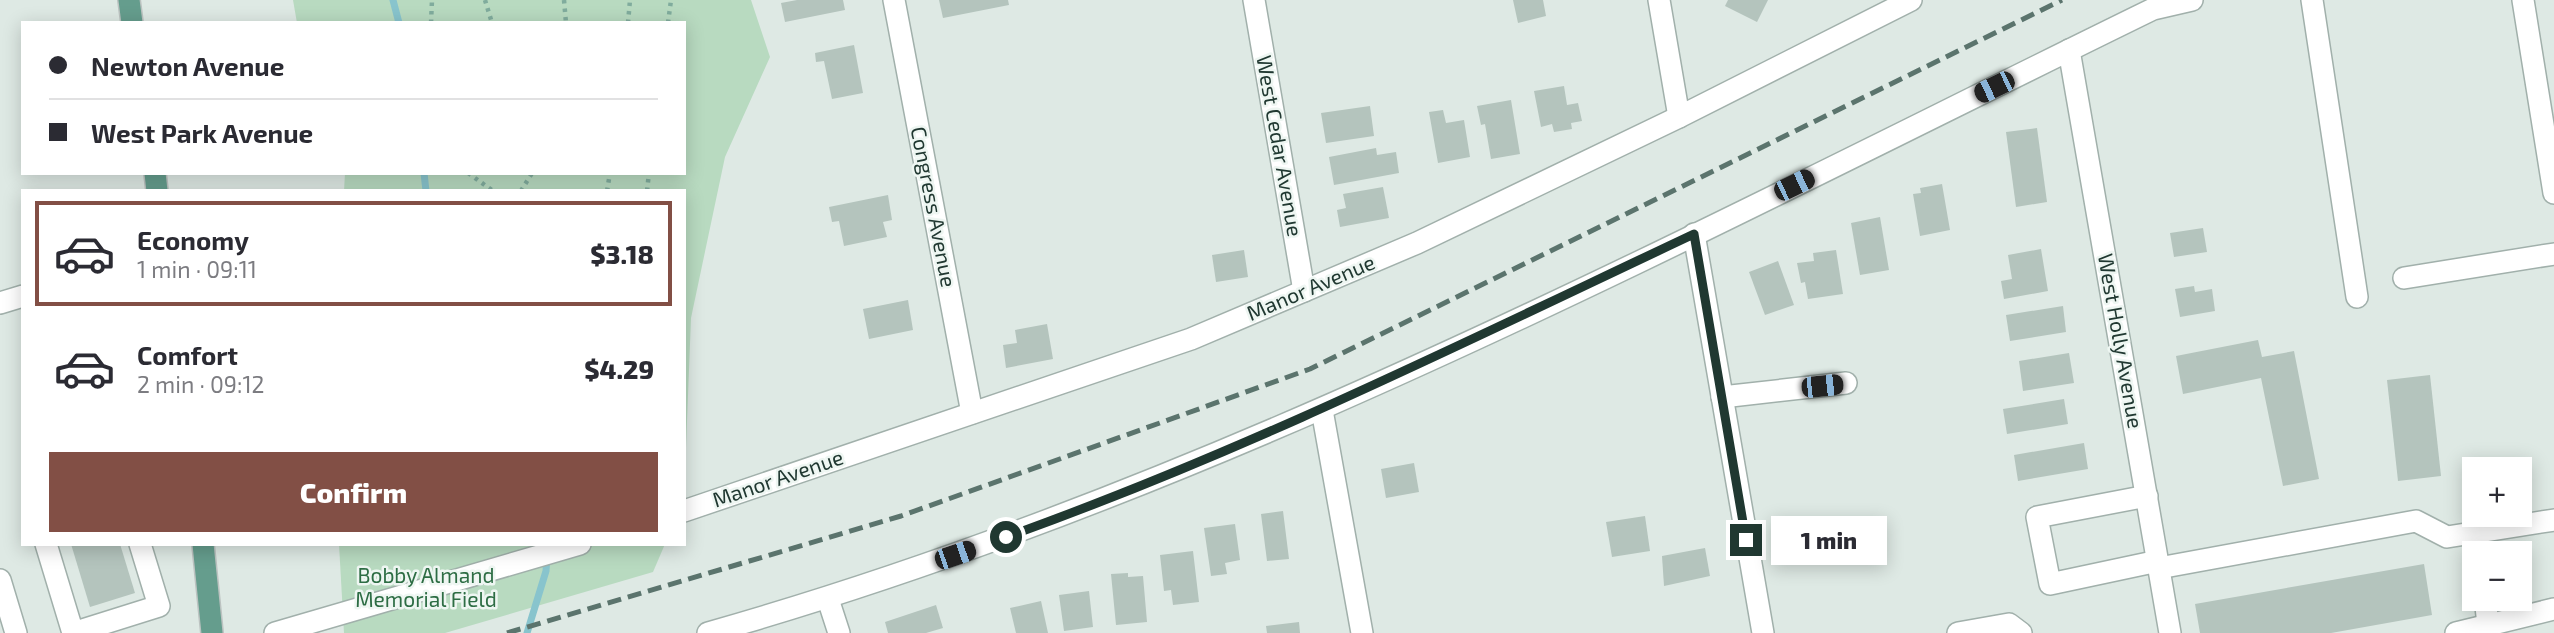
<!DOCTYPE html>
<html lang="en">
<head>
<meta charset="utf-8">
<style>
	body { margin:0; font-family:"Exo 2",sans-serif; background:#f2f2f3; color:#2b2b33; height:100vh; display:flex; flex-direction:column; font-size:26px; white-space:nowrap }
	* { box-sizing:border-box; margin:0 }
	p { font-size:23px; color:#7c7c81 }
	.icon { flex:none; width:38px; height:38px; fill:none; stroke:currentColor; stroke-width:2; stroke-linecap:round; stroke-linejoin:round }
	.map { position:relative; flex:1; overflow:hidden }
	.panel { position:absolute; left:21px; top:189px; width:665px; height:357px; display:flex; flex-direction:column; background:#fff; border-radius:0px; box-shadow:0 4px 18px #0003 }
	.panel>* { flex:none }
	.hud { position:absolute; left:21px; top:21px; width:665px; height:154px; border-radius:0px; box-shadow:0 4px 18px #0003; display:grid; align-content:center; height:154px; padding:0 28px; background:#fff }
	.controls { position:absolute; left:2462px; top:457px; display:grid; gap:14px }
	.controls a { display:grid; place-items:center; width:70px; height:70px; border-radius:0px; background:#fff; box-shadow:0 4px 18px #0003; font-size:35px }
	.end { position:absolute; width:32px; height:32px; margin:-16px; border:9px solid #203831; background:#fff; box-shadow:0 0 0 4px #fff }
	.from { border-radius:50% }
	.bubble { position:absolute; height:49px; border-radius:0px; background:#fff; box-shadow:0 4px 18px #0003; font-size:23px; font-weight:800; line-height:49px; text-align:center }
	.car { position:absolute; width:21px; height:42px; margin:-21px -10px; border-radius:9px; box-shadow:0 0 5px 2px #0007; background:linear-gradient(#222 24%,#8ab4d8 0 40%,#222 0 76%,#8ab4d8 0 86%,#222 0) }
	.hud b { display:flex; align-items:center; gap:24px; height:66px; font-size:26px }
	.hud b+b { border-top:2px solid #e1e1e2 }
	.hud i { width:18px; height:18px; background:#2b2b33 }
	ul { padding:12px 0 0; list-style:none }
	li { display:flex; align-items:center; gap:21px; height:105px; margin:0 14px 10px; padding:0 14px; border:4px solid transparent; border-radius:0px }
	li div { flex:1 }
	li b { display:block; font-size:26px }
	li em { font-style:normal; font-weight:800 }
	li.selected { border-color:#824f45 }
	li>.icon { width:63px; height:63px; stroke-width:1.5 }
	.action { display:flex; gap:14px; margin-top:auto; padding:14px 28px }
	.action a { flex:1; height:80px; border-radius:0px; background:#824f45; color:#fff; font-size:28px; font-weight:800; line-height:80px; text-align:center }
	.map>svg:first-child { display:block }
	.green { fill:#b8dac0 }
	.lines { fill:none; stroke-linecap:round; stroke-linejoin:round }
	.stream { stroke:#88c4cd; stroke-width:7 }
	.building { fill:#b4c4bd }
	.minor-casing { stroke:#a1b0ab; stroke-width:24 }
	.major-casing { stroke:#bcc3c1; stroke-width:24 }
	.path { stroke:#80ac9d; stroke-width:4.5; stroke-dasharray:3.5 5; stroke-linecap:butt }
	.minor { stroke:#fff; stroke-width:21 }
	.major { stroke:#659d8d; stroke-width:21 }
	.rail { stroke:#5b746d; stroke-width:5; stroke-dasharray:14 7; stroke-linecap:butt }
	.route { stroke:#203831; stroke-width:9 }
	.labels { text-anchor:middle; stroke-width:5; stroke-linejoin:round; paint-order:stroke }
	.street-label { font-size:21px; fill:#203831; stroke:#eef6f2 }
	.park-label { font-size:21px; fill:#2d6d44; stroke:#eef6f2 }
</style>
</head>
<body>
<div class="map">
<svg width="2554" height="633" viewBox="0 0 2554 633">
	<rect width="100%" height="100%" fill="#dee9e4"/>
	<g class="green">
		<path d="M293,0h458l19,57 -45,100 -34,161 -7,181v-308h-340l1,-18h339v-150h-387z"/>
		<path d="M339,544h326l-12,28 -208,61h-101z"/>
	</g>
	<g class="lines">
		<g class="stream">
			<path d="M393,0l6,23"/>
			<path d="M424,173l2,18"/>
			<path d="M527,633l19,-62 1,-15"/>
		</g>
	</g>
	<g class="building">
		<path d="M797,0h46l2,10 -60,12 -4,-19z"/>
		<path d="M939,0h69l1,5 -66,13z"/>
		<path d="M1513,0h30l3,16 -28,7z"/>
		<path d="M1728,0h40l-11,22 -32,-16z"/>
		<path d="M854,45l9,48 -31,6 -8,-38 -8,1 -1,-9z"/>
		<path d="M1564,86l3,19 11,-2 4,18 -11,2 1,6 -18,3 -2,-8 -11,3 -7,-36z"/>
		<path d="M1511,100l9,54 -29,5 -6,-35 -4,1 -4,-19z"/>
		<path d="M1370,106l4,30 -48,7 -5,-30z"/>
		<path d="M1443,110l3,13 18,-3 6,37 -32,6 -9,-51z"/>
		<path d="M2037,128l10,74 -31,5 -10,-75z"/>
		<path d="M1376,148l1,7 19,-3 3,21 -65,12 -5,-28z"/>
		<path d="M1942,184l8,46 -30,6 -7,-42 8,-1 -1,-5z"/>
		<path d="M1383,187l6,31 -49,9 -3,-17 9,-2 -3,-14z"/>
		<path d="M888,195l4,25 -9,2 4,15 -43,9 -5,-25 -7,1 -3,-15z"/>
		<path d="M1880,217l9,53 -29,5 -9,-52z"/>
		<path d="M2203,228l4,24 -33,5 -4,-24z"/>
		<path d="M2041,249l7,42 -44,8 -3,-18 11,-2 -4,-24z"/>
		<path d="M1244,250l4,27 -32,5 -4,-27z"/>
		<path d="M1836,250l7,44 -35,5 -3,-17 -4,1 -4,-20 17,-2 -1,-8z"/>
		<path d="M1778,261l16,44 -29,10 -16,-43z"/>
		<path d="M2194,286l1,6 17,-3 3,22 -35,6 -5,-28z"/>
		<path d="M908,300l5,30 -44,9 -6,-30z"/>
		<path d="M2063,306l3,26 -56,9 -4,-26z"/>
		<path d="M1047,324l6,35 -47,9 -3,-23 14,-2 -2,-13z"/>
		<path d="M2258,340l4,17 32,-6 25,128 -36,7 -22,-108 -78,16 -7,-38z"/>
		<path d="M2069,353l5,30 -51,8 -4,-30z"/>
		<path d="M2430,375l11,101 -43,5 -11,-101z"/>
		<path d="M2064,399l4,25 -61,10 -4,-25z"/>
		<path d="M2084,443l4,26 -70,12 -4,-26z"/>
		<path d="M1414,463l5,29 -33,6 -5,-29z"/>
		<path d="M1283,511l6,48 -22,2 -6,-47z"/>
		<path d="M1645,516l5,35 -38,6 -6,-35z"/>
		<path d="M1235,524l5,36 -15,3 2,11 -16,2 -7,-48z"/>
		<path d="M71,544h49l15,49 -45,14z"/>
		<path d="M1705,548l5,28 -46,10 -2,-30z"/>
		<path d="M1193,551l6,51 -26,3 -2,-15 -7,1 -4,-36z"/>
		<path d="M2424,564l8,51 -101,18h-131l-5,-29z"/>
		<path d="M1128,573v4l15,-1 4,46 -31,3 -5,-51z"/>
		<path d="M1089,591l4,36 -29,4 -5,-36z"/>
		<path d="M1041,601l7,32h-32l-6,-25z"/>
		<path d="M936,605l7,23 -17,5h-38l-3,-11z"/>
		<path d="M1299,622l1,11h-33l-1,-7z"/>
	</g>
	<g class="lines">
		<g class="minor-casing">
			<g id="minor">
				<path d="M894,0l78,413"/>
				<path d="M1254,0l50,291"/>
				<path d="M1659,0l20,117"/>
				<path d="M2312,0l45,297"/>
				<path d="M2523,0l31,193"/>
				<path d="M2069,50l101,583"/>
				<path d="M1694,234l69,399"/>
				<path d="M2404,278l150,-24"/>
				<path d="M0,303l23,-7"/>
				<path d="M1722,397l124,-14"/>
				<path d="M1322,410l40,223"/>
				<path d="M2147,496l-110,21 13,67 108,-23"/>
				<path d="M684,511l507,-172 226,-96 262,-126 232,-117"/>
				<path d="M46,544l27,89 86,-27 -19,-62"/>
				<path d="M2159,568l257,-47 31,16 107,-17"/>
				<path d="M0,580l16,53"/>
				<path d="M2485,598l4,35"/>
				<path d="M828,599l11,34"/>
				<path d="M275,633l305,-89"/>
				<path d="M708,633c507,-143 974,-394 1445,-624l39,-9"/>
				<path d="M1958,633l51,-9 12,9"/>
				<path d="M2456,633l98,-24"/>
			</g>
		</g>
		<g class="major-casing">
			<g id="major">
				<path d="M129,0l3,23"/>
				<path d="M155,173l2,18"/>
				<path d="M203,544l9,89"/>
			</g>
		</g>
		<g class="path">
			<path d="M485,0l7,23"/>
			<path d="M564,0l2,23"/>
			<path d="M431,23l1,-23"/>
			<path d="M628,23l2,-23"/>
			<path d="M668,23l3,-23"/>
			<path d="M468,173l25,18"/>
			<path d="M521,191l11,-18"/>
			<path d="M607,191l3,-18"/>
			<path d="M647,191l2,-18"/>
		</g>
		<use href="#minor" class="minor"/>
		<use href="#major" class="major"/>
		<path class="rail" d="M507,633l394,-117 409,-147 752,-369"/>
	</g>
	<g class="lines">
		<path class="route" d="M1006,537c236,-84 461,-196 688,-303l52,306"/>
	</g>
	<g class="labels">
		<g class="street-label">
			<text transform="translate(1279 146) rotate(80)" y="7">West Cedar Avenue</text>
			<text transform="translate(933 207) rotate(79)" y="7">Congress Avenue</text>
			<text transform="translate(1311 288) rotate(-23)" y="7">Manor Avenue</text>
			<text transform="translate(2120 341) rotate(80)" y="7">West Holly Avenue</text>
			<text transform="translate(778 479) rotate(-19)" y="7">Manor Avenue</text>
		</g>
		<g class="park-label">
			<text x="426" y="583">Bobby Almand<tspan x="426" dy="24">Memorial Field</tspan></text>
		</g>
	</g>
</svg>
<div class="controls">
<a>+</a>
<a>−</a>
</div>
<i class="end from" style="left:1006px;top:537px"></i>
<i class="end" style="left:1746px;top:540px"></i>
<div class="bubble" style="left:1771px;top:516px;width:116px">1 min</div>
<i class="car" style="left:1994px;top:87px;rotate:244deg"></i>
<i class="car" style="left:1794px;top:185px;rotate:64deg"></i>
<i class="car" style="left:1822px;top:386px;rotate:84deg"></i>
<i class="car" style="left:955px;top:555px;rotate:71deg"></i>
<div class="hud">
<b><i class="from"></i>Newton Avenue</b>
<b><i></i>West Park Avenue</b>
</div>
<section class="panel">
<ul>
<li class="selected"><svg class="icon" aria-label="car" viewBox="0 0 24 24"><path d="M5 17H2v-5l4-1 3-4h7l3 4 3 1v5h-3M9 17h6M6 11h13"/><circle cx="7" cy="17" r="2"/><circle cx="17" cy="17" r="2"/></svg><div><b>Economy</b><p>1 min · 09:11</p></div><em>$3.18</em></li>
<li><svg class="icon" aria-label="car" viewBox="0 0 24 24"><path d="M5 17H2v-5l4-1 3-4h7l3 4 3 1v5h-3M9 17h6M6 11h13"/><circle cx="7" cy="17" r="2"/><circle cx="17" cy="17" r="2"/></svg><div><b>Comfort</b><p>2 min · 09:12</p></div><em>$4.29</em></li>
</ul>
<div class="action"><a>Confirm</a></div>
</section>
</div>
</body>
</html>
